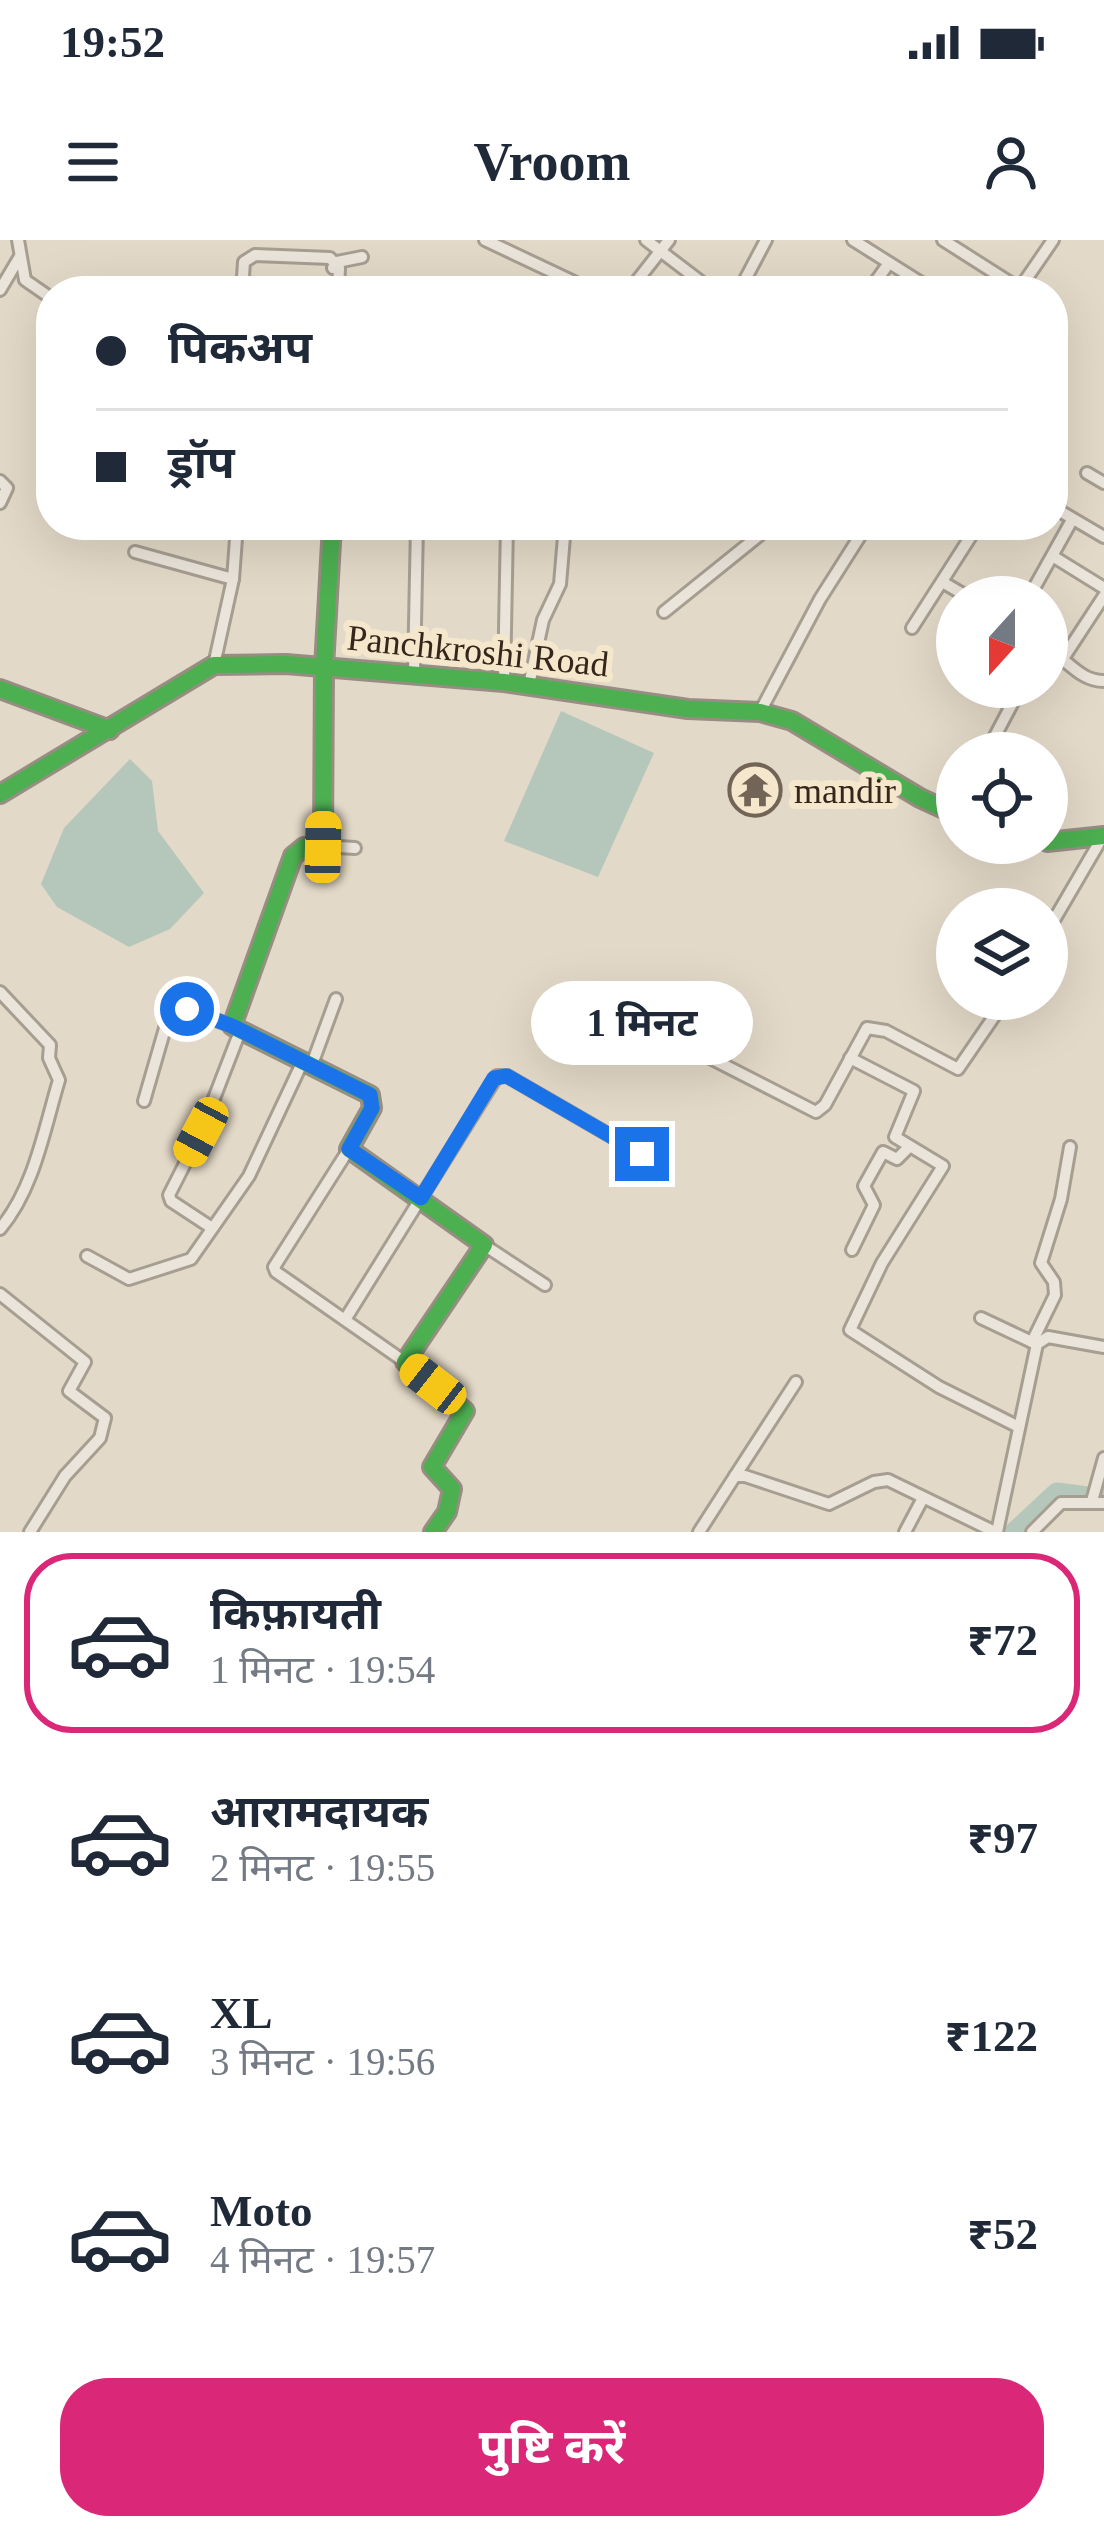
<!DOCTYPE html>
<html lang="hi">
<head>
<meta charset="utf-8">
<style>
	body { margin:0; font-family:"Times New Roman","Noto Sans Devanagari",serif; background:#f6f6f7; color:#1f2937; height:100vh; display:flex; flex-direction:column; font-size:45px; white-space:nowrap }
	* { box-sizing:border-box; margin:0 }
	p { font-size:39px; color:#747a83 }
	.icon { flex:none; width:66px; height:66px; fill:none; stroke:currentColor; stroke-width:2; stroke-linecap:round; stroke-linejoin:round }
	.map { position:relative; height:1292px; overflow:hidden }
	.panel { display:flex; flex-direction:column; background:#fff; flex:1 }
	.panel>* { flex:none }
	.guide { position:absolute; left:36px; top:36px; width:1032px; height:264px; border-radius:48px; box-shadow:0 12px 48px #0002; display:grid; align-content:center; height:264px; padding:0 60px; background:#fff }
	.needle { width:78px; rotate:201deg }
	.tools { position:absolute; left:936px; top:336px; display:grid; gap:24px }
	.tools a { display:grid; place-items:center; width:132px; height:132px; border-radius:50%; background:#fff; box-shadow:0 12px 48px #0002; font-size:60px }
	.end { position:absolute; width:54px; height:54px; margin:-27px; border:15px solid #1a73e8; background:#fff; box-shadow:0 0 0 6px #fff }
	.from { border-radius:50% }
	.bubble { position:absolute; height:84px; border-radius:42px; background:#fff; box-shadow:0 12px 48px #0002; font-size:39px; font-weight:700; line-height:84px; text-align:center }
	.car { position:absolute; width:36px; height:72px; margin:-36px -18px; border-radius:15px; box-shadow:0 0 9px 3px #0007; background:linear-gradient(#f5c518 24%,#345 0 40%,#f5c518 0 76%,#345 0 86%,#f5c518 0) }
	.guide b { display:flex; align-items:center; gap:42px; height:114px; font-size:45px }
	.guide b+b { border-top:3px solid #e0e1e3 }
	.guide i { width:30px; height:30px; background:#1f2937 }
	ul { padding:21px 0 0; list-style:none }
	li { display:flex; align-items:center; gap:36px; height:180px; margin:0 24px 18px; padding:0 36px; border:6px solid transparent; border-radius:48px }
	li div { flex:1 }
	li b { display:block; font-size:45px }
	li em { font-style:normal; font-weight:700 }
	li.selected { border-color:#db2777 }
	li>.icon { width:108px; height:108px; stroke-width:1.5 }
	.cta { display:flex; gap:24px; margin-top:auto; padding:24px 60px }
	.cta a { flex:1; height:138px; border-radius:48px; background:#db2777; color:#fff; font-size:48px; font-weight:700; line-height:138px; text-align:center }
	.status { display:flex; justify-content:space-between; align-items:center; height:84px; padding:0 60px; background:#fff; direction:ltr }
	.status svg { height:33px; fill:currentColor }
	header { display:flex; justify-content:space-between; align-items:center; height:156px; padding:0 60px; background:#fff; font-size:54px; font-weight:700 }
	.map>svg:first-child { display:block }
	.water { fill:#b5c7ba }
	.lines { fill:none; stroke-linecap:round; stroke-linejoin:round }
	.river { stroke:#b5c7ba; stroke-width:21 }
	.street-casing { stroke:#a79e92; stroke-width:16 }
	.fast-casing { stroke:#978d82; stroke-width:22 }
	.street { stroke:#ebe4da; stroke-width:10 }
	.fast { stroke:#4caf50; stroke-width:16 }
	.route { stroke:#1a73e8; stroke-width:15 }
	.labels { text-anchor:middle; stroke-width:12; stroke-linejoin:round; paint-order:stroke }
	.street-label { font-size:36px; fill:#35261b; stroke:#f5e7cc }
	.poi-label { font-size:36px; fill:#35261b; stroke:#f5e7cc; text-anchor:start }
</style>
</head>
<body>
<div class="status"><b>19:52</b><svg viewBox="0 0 49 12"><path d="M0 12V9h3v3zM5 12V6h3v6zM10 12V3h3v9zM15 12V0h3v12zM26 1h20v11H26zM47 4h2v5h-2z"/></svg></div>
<header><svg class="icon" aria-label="menu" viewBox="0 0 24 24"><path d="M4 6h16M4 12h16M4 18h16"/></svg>Vroom<svg class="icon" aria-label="person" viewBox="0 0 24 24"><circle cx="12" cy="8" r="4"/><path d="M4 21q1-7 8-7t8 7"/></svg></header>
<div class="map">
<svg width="1104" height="1292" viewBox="0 0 1104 1292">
	<rect width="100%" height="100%" fill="#e3d9c8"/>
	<g class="water">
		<path d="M561,471l93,42 -56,124 -94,-36z"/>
		<path d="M130,519l22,22 6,50 46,62 -34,36 -41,18 -72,-40 -16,-23 23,-56z"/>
	</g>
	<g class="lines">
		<path class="river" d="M1015,1292l42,-39 47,6"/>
		<g class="street-casing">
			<g id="street">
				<path d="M18,0l7,40 26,18"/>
				<path d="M485,0l108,51"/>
				<path d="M646,0l67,51"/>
				<path d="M853,0l81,51"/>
				<path d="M943,0l77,49"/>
				<path d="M333,28l4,-6 25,-5"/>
				<path d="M0,50l19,-32"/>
				<path d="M242,51l2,-29 11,-7 75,3 9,10 -1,23"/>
				<path d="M629,51l40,-51"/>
				<path d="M739,51l27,-51"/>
				<path d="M869,51l20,-28"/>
				<path d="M1018,51l35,-51"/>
				<path d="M1087,233l17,10"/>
				<path d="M0,241l7,7 -7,15"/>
				<path d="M1053,267l51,30"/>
				<path d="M135,312l98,27"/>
				<path d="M1054,317l50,31"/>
				<path d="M944,343l24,14"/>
				<path d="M1029,357l43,-77"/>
				<path d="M664,372l108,-87"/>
				<path d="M912,388l66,-103"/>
				<path d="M1047,409c21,10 32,32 57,32"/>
				<path d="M1064,417l40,-61"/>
				<path d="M214,425l19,-86 4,-54"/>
				<path d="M414,434l3,-149"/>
				<path d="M504,442l3,-157"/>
				<path d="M529,445l14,-65 17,-36 5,-59"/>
				<path d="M760,472l60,-113 47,-74"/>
				<path d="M986,513l35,-66"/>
				<path d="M323,606l32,2"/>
				<path d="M1047,692l56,-96"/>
				<path d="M0,752l50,53 -1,13 10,22c-15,50 -25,109 -59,149"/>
				<path d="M632,778l184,94 9,-7 42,-77 19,3 72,38 48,-70"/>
				<path d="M850,818l64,33 -19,46 48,29 -61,97 -32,67 89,57 80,40"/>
				<path d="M311,827l25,-68"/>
				<path d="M144,861l26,-90 17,-2 45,17"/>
				<path d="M349,909l-75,118 2,5 129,90"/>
				<path d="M212,988l-41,-27 -2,-6 32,-63 38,-98"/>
				<path d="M484,1005l61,40"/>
				<path d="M852,1010l22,-45 -10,-19 19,-34 14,7 11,-11"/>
				<path d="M87,1016l42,23 62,-20 58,-83 53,-113"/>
				<path d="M0,1054l85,68 -16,29 36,27 -5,20 -35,38 -35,56"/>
				<path d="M346,1078l151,-242h10l135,78"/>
				<path d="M981,1078l53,25"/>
				<path d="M1032,1102l23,-47 -1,-13 -13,-19 20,-64 9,-52"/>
				<path d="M735,1236l61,-94"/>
				<path d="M1092,1261l12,-43"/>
				<path d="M699,1292l36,-56h10l84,28 45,-22 14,-2 107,52"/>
				<path d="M905,1292l18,-34"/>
				<path d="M997,1292l40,-188 11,-7 56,10"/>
				<path d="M1032,1292l29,-29h43"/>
			</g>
		</g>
		<g class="fast-casing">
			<g id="fast">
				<path d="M332,285l-8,142 -1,179 -19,1 -11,9 -61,170 138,69 2,13 -23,41 135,96 -79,117 60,49 -33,56 20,22 -5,23 -14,20"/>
				<path d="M0,449l110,41"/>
				<path d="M0,554l214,-129 72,-1 218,18 184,27 72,3 32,9 128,77 37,17"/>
				<path d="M1047,602l57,-6"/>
			</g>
		</g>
		<use href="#street" class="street"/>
		<use href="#fast" class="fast"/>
	</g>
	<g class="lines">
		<path class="route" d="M187,769l45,17 138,69 2,13 -23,41 72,49 73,-120 13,-2 135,78"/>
	</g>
	<defs>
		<g id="temple-ring" transform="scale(2.7)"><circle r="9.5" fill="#f5e7cc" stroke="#726558" stroke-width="1.5"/><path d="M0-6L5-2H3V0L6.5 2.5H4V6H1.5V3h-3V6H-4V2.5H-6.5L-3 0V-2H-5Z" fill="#726558"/></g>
	</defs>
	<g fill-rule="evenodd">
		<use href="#temple-ring" x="755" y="550"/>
	</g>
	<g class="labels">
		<g class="street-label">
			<text transform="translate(478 410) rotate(6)" y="13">Panchkroshi Road</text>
		</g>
		<g class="poi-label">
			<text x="794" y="563">mandir</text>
		</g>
	</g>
</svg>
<div class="tools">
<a><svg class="needle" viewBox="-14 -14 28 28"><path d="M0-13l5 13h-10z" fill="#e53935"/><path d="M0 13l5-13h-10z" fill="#747a83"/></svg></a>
<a><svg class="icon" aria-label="locate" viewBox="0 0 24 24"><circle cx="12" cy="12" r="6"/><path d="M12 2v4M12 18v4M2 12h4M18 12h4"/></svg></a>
<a><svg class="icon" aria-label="layers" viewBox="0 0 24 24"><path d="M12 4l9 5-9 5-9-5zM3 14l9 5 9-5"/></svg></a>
</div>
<i class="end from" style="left:187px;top:769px"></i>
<i class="end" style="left:642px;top:914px"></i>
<div class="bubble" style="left:531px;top:741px;width:222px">1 मिनट</div>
<i class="car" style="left:323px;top:607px;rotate:1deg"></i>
<i class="car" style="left:201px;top:892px;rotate:208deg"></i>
<i class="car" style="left:433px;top:1144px;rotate:308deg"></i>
<div class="guide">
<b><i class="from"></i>पिकअप</b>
<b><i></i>ड्रॉप</b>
</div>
</div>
<section class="panel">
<ul>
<li class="selected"><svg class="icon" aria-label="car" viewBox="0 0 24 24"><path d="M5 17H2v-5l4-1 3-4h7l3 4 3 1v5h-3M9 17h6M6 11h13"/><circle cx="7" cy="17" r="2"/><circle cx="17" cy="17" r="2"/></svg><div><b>किफ़ायती</b><p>1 मिनट · 19:54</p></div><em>₹72</em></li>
<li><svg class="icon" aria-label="car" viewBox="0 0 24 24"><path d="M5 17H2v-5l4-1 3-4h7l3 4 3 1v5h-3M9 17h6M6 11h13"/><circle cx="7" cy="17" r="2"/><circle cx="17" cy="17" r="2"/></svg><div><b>आरामदायक</b><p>2 मिनट · 19:55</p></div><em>₹97</em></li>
<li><svg class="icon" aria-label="car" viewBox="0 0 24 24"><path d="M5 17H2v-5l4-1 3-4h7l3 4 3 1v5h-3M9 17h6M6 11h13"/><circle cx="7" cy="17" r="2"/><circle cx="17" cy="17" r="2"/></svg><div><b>XL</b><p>3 मिनट · 19:56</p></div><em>₹122</em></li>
<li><svg class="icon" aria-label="car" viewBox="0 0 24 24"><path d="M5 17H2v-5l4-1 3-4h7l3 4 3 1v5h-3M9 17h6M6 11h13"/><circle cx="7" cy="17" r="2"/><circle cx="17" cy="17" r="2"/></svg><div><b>Moto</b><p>4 मिनट · 19:57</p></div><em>₹52</em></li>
</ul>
<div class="cta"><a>पुष्टि करें</a></div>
</section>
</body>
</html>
